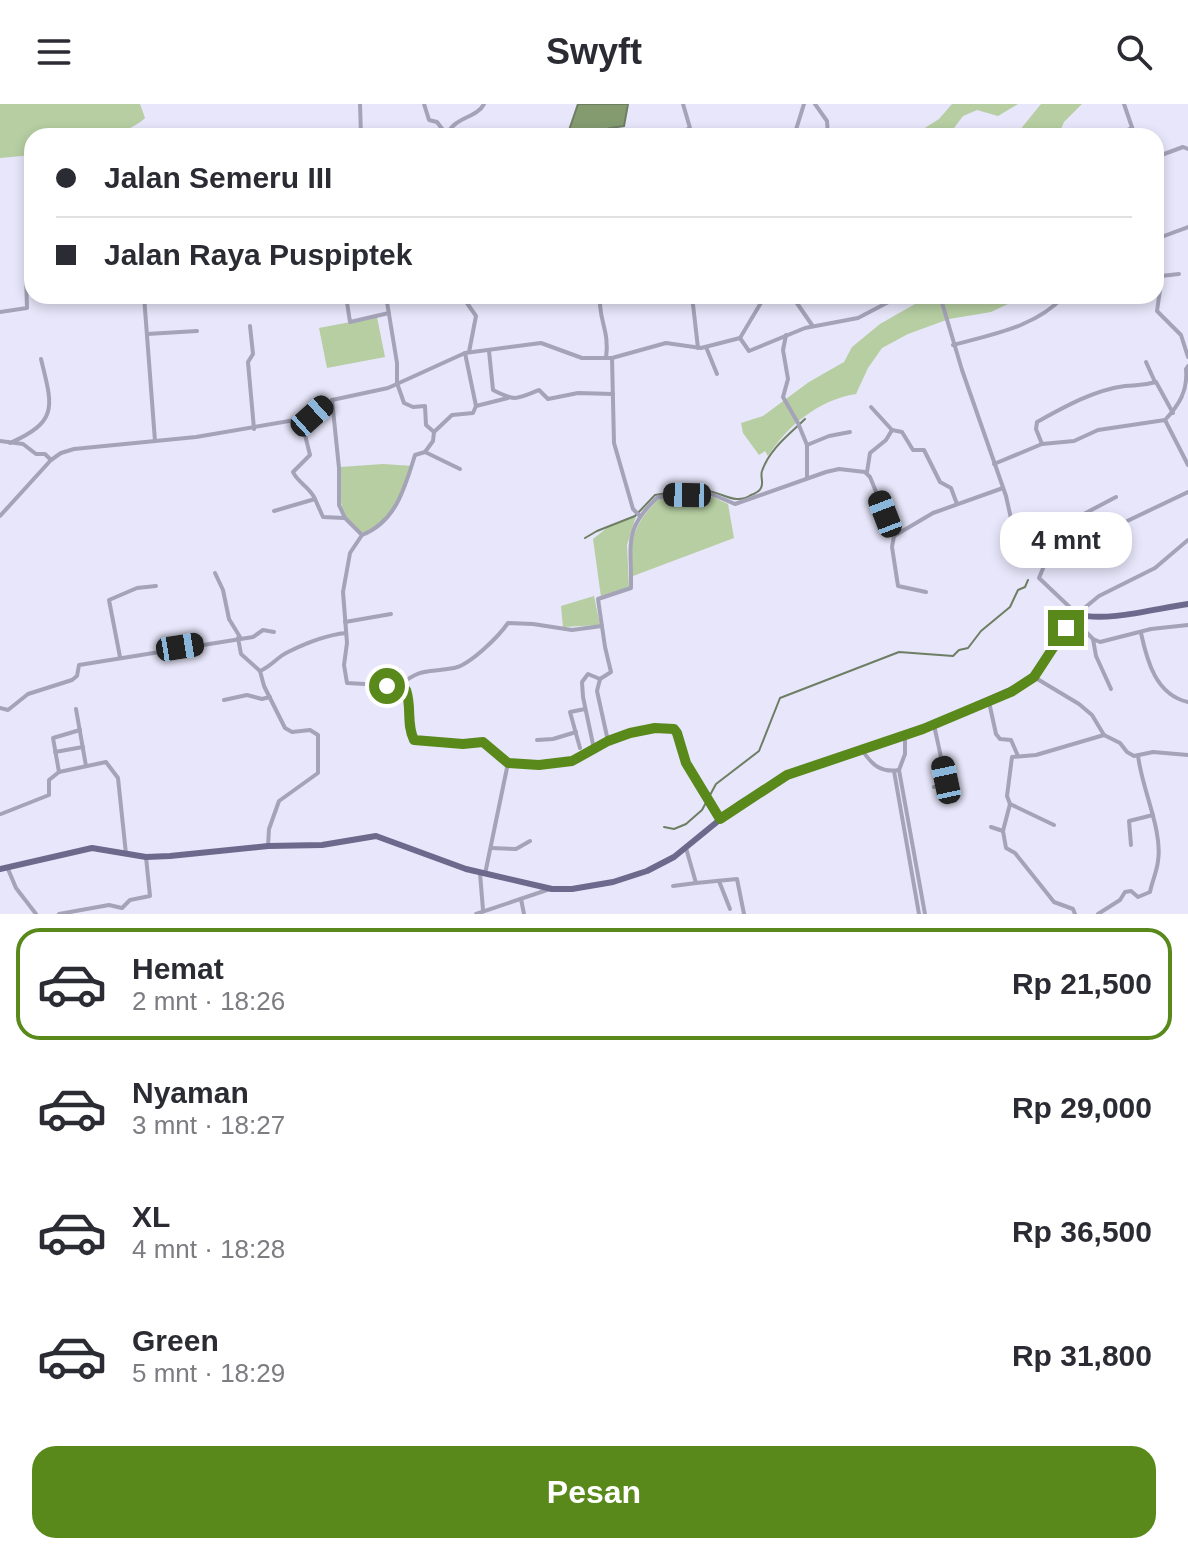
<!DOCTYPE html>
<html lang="id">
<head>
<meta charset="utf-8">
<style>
	body { margin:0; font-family:Helvetica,sans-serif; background:#f7f7f7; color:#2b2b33; height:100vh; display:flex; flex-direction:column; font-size:30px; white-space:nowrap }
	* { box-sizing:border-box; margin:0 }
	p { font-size:26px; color:#7c7c81 }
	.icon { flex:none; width:44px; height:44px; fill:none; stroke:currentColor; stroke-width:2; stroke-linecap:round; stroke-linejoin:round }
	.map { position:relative; height:810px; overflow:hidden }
	.details { display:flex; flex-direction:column; background:#fff; flex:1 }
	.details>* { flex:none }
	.guide { position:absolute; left:24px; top:24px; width:1140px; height:176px; border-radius:24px; box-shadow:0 4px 12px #0003; display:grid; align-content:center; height:176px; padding:0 32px; background:#fff }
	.end { position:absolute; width:36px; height:36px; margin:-18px; border:10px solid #59891b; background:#fff; box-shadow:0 0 0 4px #fff }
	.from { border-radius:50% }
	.bubble { position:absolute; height:56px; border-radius:24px; background:#fff; box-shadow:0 4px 12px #0003; font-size:26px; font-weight:800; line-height:56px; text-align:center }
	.car { position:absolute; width:24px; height:48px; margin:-24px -12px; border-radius:10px; box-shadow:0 0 6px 2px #0007; background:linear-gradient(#222 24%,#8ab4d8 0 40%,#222 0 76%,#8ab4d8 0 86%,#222 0) }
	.guide b { display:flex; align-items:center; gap:28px; height:76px; font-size:30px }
	.guide b+b { border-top:2px solid #e1e1e2 }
	.guide i { width:20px; height:20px; background:#2b2b33 }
	ul { padding:14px 0 0; list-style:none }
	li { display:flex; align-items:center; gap:24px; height:112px; margin:0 16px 12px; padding:0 16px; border:4px solid transparent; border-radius:24px }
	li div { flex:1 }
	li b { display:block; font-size:30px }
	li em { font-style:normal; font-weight:800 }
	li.current { border-color:#59891b }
	li>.icon { width:72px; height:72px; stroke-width:1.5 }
	.action { display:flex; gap:16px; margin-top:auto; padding:16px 32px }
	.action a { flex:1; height:92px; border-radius:24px; background:#59891b; color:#fff; font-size:32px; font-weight:800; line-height:92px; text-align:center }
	header { display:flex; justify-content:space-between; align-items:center; height:104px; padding:0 32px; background:#fff; font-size:36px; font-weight:800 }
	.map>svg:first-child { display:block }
	.green { fill:#b6cea2 }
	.water { fill:#849b70; stroke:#6e7e63; stroke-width:2 }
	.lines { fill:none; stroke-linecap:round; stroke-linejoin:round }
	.stream { stroke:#6e7e63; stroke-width:2 }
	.minor { stroke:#a4a3b8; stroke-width:4 }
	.major { stroke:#6c698d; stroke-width:6 }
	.route { stroke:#59891b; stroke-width:10 }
</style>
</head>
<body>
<header><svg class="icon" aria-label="menu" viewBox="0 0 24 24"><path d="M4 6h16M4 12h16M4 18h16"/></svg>Swyft<svg class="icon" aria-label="search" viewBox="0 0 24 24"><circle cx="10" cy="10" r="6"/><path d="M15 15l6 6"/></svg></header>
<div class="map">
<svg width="1188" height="810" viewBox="0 0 1188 810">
	<rect width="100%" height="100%" fill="#e7e6fa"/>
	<g class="green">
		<path d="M0,0h140l5,14c-30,27 -75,18 -113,18v19l-32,3z"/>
		<path d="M952,0h66l-20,12 -21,-6 -14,6 -15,20h-36l27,-17z"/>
		<path d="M1041,0h41l-18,18 -6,14h-43z"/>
		<path d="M929,192h96l-34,16 -42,7 -41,15 -26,14 -14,20 -12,26c-37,6 -68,31 -88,62l-3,-5 -6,4 -16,-22 -2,-10 22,-7 46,-34 35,-20 8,-15 28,-23z"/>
		<path d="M377,213l8,40 -58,11 -8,-40z"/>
		<path d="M383,360l30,2c-10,31 -16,53 -47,68 -31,-13 -25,-39 -26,-67z"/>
		<path d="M661,393h52l15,7 6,34 -101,38c-7,-34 3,-56 28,-79z"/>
		<path d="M636,412l-9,29 2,42 -28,10 -8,-58 15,-12z"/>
		<path d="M594,492l6,29 -37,2 -2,-21z"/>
	</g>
	<path class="water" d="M578,0h50l-4,22 -14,2 -17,8h-26z"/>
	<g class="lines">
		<g class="stream">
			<path d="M585,434l12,-7 38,-15 20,-21c16,-3 34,-5 50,-4 17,0 29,15 46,4 3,-1 9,-4 10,-7 3,-5 -1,-12 1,-17 8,-23 28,-37 43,-52"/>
			<path d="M664,723l10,2 12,-5 16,-14 14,-26 43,-33 21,-53 119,-46 54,4 6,-6 9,-2 13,-17 29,-24 8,-17 7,-3 3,-7"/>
		</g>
		<g class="minor">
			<path d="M360,0l1,32"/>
			<path d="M424,0l5,16 8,2 9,12"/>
			<path d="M815,0l12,17 1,15"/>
			<path d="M1124,0l11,32"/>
			<path d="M435,32l13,-3c7,-16 29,-15 36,-29"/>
			<path d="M673,32l17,-8 -7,-24"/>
			<path d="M794,32l10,-32"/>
			<path d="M1113,32l19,-8"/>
			<path d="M1156,53l27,-10 5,2"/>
			<path d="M1156,135l32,-12"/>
			<path d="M1156,158l5,21 -4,28 24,24 7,22"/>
			<path d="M1161,172l18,-2"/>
			<path d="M144,192l11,145"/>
			<path d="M346,192l4,26 39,-9"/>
			<path d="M386,192l11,67v20l7,20 9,4 12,-1 1,19 8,7"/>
			<path d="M462,192l14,20 -7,36"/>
			<path d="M600,192c-2,23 10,35 6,62"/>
			<path d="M692,192l6,52"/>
			<path d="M773,192l11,4 5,-4"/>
			<path d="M792,192l20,29"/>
			<path d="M940,192l22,74 44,126 6,27 13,16 20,14 2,9"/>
			<path d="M599,195h12"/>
			<path d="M0,208l27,-4 -1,-33h6"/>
			<path d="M250,222l3,28 -5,8 6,67"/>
			<path d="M147,230l50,-3"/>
			<path d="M786,231l-3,15 5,29 -5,18 15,26 9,22v33"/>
			<path d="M740,234l9,13 56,-23 53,-10 42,-22"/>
			<path d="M953,241c40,-11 83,-18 111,-49"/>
			<path d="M706,243l11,27"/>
			<path d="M489,247l4,39c21,11 23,10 46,0l9,9 30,-6 35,1"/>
			<path d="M612,254l2,85 19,66 6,6"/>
			<path d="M1146,258l9,20"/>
			<path d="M332,296l7,68v37l6,13 17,17 -12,18 -7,39 4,51 -3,22 3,18 52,3 7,4c6,17 0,34 8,50l40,3 29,-1 25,21 31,2 33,-4 36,-20 22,-8 34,-6 10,2 12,34 34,56"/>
			<path d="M476,302l32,-8"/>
			<path d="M871,303l21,23 10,2 11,18h11l16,32 11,6 6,16"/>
			<path d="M1165,316l23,45"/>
			<path d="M0,337l23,3 13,10h9l6,6"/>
			<path d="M10,339c50,-22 42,-38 31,-84"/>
			<path d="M1042,340l-6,-15 1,-7c27,-15 57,-32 88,-36 13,-1 17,0 31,-4l17,31"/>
			<path d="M807,341l22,-9 21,-4"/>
			<path d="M425,348l35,17"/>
			<path d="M994,360l48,-20 32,-3 24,-11 67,-10c14,-15 23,-29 21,-51l2,-3"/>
			<path d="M867,368l3,-19 16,-13 6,-10"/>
			<path d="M1188,388l-130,62 -14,12 -5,12 38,36 22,-18 56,-28 33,-28"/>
			<path d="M315,395l8,18 21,1"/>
			<path d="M274,407l41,-12c-5,-12 -17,-16 -22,-27l17,-17 -9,-36"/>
			<path d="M0,412l51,-56 10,-7 13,-4 122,-12 105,-18 11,-3 20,-16 56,-12 77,-35 76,-10 41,15h30l54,-15 35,5 39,-10 25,-42"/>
			<path d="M362,431c34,-13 43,-48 53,-80l10,-3 8,-11 1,-9 18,-17 21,-2 3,-7 -11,-53"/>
			<path d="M894,432l-2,11 6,39 28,6"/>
			<path d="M1041,446l39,-34 36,-19"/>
			<path d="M215,469l8,17 6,29 11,18"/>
			<path d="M1073,515l20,20 7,3 51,-13 37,-4"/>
			<path d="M345,518l46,-8"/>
			<path d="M1141,529c6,28 15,62 47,69"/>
			<path d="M238,534l3,16 19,17 4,15 21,42 7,4 18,-2 8,5v38l-39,28 -10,28 -1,17"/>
			<path d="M1093,535l3,17 15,33"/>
			<path d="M120,553l-11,-57 28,-12 19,-2"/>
			<path d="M260,567c12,-5 17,-14 28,-19 18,-9 38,-17 58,-19"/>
			<path d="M1034,573l45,27 13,11 12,20 16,8 7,9 7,4 19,-4 35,3"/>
			<path d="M600,575l11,-7 -6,-25 -7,-48 33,-11c1,-43 -9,-58 27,-91l51,-4 26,11 91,-32 13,-3 26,3 5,5 24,59 39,-23 70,-25"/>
			<path d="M600,575l-3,12 11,50"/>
			<path d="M400,581c22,-18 28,-12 54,-17 16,-3 45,-32 54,-45l25,1 39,6 30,-4"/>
			<path d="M224,596l23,-5 15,4 8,-2"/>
			<path d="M989,598l7,32 4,5 11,1 7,16"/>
			<path d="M0,604l8,2 20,-16 44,-14 5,-4 2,-11 174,-28 10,-7 11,2"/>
			<path d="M76,605l10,57"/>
			<path d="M537,636l16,-1 23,-7"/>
			<path d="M580,644l-10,-36 15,-3"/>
			<path d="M594,645l-11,-52 -1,-15 6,-8 12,5"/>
			<path d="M862,646c10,15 19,23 37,20l6,-16v-19"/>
			<path d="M55,648l28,-5"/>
			<path d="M899,666l26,144"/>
			<path d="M894,667l25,143"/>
			<path d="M59,668l-6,-34 27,-8"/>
			<path d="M934,683l10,-2 2,-5 -12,-55"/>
			<path d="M1010,700l44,21"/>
			<path d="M1,710l48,-19v-15l10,-8 47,-10 12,16 8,76"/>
			<path d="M991,723l12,4 1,-4 6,-23 -3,-8 5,-39 24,-2 68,-20"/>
			<path d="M1003,727l3,17 9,5 39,49 19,7 2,5"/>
			<path d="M1131,741l-2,-24 24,-6"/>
			<path d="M491,744l25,1 14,-8"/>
			<path d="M686,744l10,35 41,-4 7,35"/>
			<path d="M8,765l8,19 20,26"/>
			<path d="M480,769l3,37"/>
			<path d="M485,770l23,-111"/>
			<path d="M719,777l11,28"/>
			<path d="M673,782l23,-3"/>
			<path d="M521,795l3,15"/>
			<path d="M59,810l50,-9 13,3 8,-8 20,-4 -4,-39"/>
			<path d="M476,810l74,-25"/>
			<path d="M1098,810l22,-14 5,-8 6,-1 7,6 12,-5c2,-10 7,-21 8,-31 5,-31 -17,-74 -20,-106"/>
		</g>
		<path class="major" d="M0,765l92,-21 54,9 24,-1 98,-10 54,-1 54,-9 90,33 86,20h20l41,-7 34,-11 27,-14 65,-53 48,-29 136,-46 105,-47 49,-68c28,9 81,-6 111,-10"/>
	</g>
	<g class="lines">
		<path class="route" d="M387,582h12l7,4c6,17 0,34 8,50l49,4 20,-2 25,21 31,2 33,-4 36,-20 22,-8 25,-5 19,1 3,4 9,30 34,56 67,-44 136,-46 88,-37 23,-15 32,-49"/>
	</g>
</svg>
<i class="end from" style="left:387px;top:582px"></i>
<i class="end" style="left:1066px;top:524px"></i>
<div class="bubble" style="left:1000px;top:408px;width:132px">4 mnt</div>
<i class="car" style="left:312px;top:312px;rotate:48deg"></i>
<i class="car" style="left:687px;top:391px;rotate:271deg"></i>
<i class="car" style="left:885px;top:410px;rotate:339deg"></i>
<i class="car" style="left:180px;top:543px;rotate:81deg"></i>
<i class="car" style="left:946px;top:676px;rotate:348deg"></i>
<div class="guide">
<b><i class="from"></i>Jalan Semeru III</b>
<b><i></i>Jalan Raya Puspiptek</b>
</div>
</div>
<section class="details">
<ul>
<li class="current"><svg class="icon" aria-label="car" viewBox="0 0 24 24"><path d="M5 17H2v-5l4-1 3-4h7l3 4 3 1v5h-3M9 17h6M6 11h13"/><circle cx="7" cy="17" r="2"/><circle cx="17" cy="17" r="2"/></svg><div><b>Hemat</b><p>2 mnt · 18:26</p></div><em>Rp 21,500</em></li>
<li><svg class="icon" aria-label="car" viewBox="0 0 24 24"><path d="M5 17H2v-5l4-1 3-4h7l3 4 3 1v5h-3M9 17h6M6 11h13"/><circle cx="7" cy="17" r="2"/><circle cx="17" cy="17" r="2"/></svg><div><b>Nyaman</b><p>3 mnt · 18:27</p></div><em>Rp 29,000</em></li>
<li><svg class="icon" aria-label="car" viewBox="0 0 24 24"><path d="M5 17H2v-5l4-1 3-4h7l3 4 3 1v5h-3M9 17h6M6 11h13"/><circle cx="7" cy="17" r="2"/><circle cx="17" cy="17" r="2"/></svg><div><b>XL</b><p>4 mnt · 18:28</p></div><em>Rp 36,500</em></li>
<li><svg class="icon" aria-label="car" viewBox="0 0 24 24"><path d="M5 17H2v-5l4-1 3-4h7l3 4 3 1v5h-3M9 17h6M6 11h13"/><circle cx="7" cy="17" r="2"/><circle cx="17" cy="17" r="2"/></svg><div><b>Green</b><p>5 mnt · 18:29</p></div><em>Rp 31,800</em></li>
</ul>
<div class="action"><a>Pesan</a></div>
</section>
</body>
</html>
